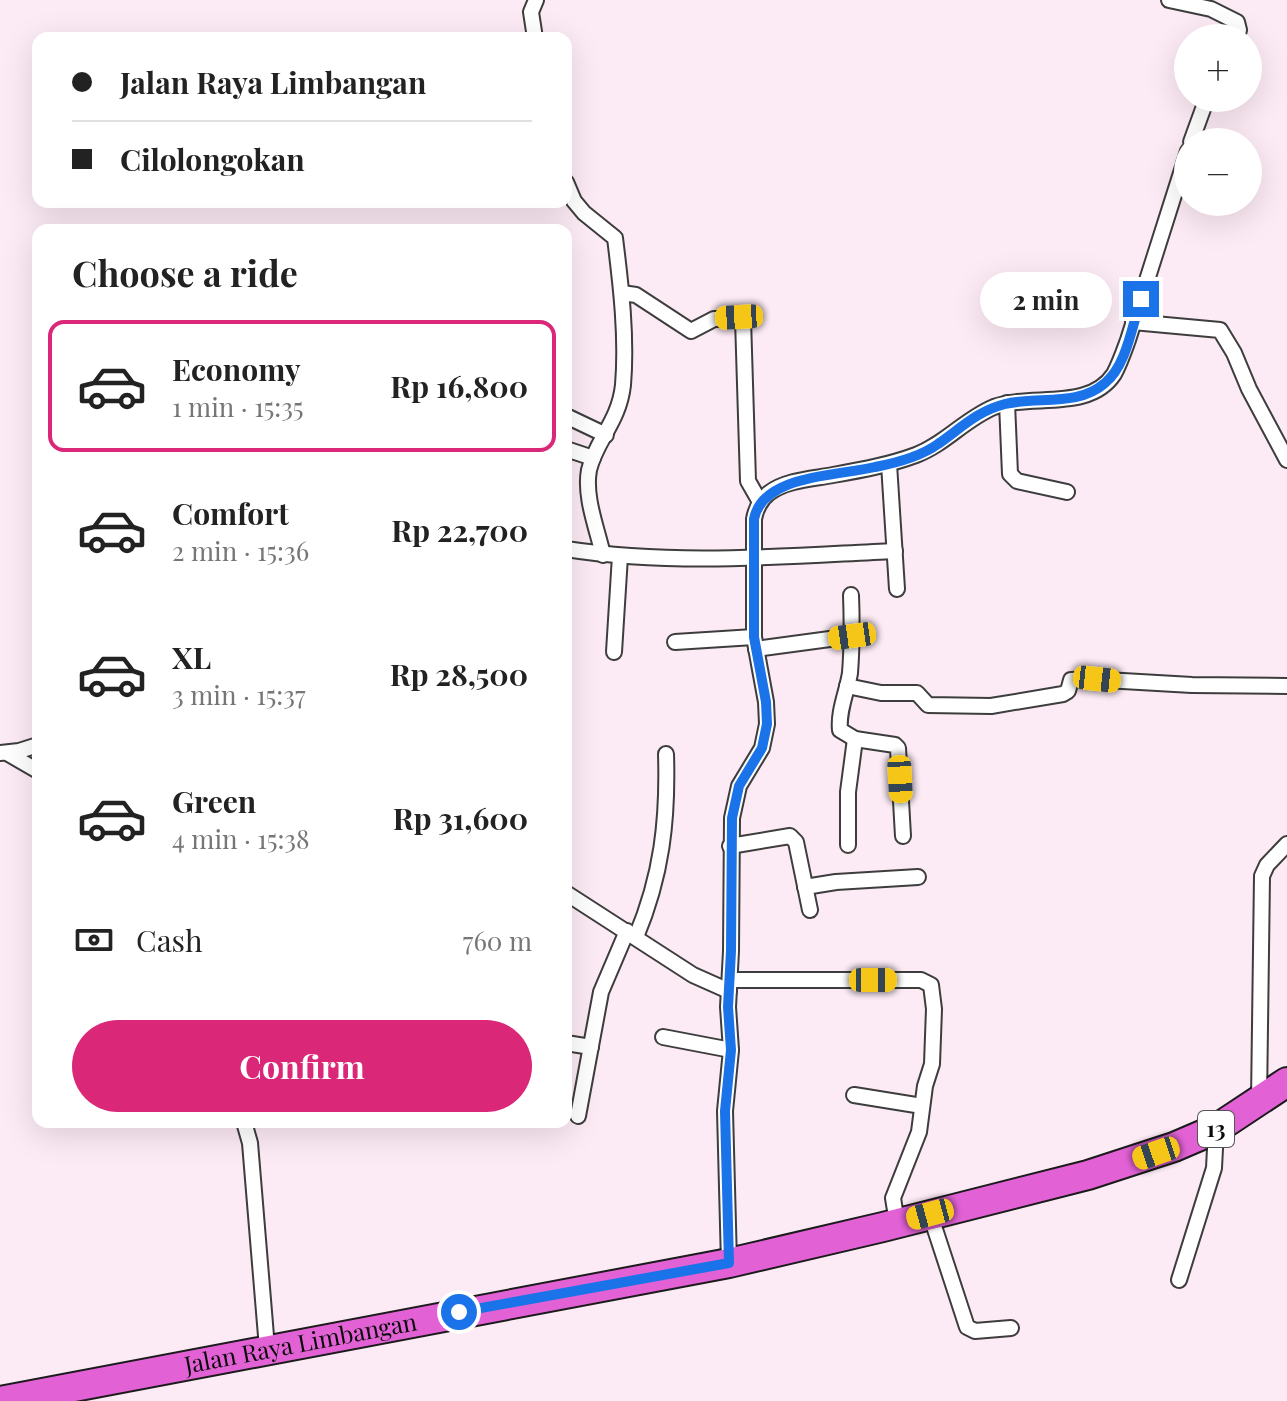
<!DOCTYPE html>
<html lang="en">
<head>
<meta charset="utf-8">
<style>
	body { margin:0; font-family:"Playfair Display",serif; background:#f6f6f6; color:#222; height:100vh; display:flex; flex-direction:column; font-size:30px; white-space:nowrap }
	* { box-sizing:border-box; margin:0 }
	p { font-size:26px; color:#767676 }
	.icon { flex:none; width:44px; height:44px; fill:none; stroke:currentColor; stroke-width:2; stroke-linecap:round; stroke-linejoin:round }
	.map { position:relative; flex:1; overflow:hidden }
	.panel { position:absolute; left:32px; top:224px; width:540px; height:904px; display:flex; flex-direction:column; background:#fff; border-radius:16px; box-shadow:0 8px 32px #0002 }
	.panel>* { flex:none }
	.hud { position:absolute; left:32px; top:32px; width:540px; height:176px; border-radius:16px; box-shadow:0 8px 32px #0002; display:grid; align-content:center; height:176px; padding:0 40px; background:#fff }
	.buttons { position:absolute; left:1174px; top:24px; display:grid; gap:16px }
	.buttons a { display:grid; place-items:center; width:88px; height:88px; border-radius:50%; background:#fff; box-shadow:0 8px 32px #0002; font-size:40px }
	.end { position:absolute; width:36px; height:36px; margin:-18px; border:10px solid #1a73e8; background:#fff; box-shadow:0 0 0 4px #fff }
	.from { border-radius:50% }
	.bubble { position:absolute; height:56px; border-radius:28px; background:#fff; box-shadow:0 8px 32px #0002; font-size:26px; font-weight:700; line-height:56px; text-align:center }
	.car { position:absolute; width:24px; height:48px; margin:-24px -12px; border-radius:10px; box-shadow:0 0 6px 2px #0007; background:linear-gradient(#f5c518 24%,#345 0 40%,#f5c518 0 76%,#345 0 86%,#f5c518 0) }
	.hud b { display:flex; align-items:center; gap:28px; height:76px; font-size:30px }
	.hud b+b { border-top:2px solid #e0e0e0 }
	.hud i { width:20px; height:20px; background:#222 }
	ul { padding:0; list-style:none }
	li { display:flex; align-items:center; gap:24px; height:132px; margin:0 16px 12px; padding:0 24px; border:4px solid transparent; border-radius:16px }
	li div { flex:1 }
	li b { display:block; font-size:30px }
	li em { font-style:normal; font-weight:700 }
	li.on { border-color:#db2777 }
	li>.icon { width:72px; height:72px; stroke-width:1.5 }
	h2 { padding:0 40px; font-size:36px; line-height:96px }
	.pay { display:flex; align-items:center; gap:20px; height:88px; padding:0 40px; font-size:30px }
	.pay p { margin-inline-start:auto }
	.cta { display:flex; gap:16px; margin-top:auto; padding:16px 40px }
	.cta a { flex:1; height:92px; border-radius:48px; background:#db2777; color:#fff; font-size:32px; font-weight:700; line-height:92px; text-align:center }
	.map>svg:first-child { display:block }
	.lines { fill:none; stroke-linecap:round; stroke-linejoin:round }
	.street-casing { stroke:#3d3d3d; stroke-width:18 }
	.highway-casing { stroke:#1b1b1b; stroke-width:32 }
	.street { stroke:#fff; stroke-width:14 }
	.highway { stroke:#e262d6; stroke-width:28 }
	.route { stroke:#1a73e8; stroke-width:10 }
	.labels { text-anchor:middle; stroke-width:8; stroke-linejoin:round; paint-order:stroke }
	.shield { fill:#fff; stroke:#545454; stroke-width:2 }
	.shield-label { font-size:22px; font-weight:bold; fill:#0a0a0a }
	.street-label { font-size:24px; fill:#0a0a0a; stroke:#fff }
</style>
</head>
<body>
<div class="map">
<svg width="1287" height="1401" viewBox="0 0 1287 1401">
	<rect width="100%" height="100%" fill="#fceaf4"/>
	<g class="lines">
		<g class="street-casing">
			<g id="street">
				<path d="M1169,0l42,9 26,13 2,8 -3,8"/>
				<path d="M535,38l-4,-26 5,-12"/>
				<path d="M1191,142l16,-44"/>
				<path d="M566,182l8,19 10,12 31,25c6,48 12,99 8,147 -4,37 -27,55 -34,85 -5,27 8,58 14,85"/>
				<path d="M622,293l14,2 55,36 23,-12h29l5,162 12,21"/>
				<path d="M1133,322l87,8 14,23 15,36 38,71"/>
				<path d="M1007,403l3,71 7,7 50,11"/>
				<path d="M566,416l40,19"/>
				<path d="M566,449l27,9"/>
				<path d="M889,464l8,125"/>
				<path d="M566,549c109,17 219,7 329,2"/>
				<path d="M851,595c1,26 1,52 -1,78 -3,19 -12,38 -10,57l15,9 40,6 3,3 5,88"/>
				<path d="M675,642l79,-5"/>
				<path d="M756,649l96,-13"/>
				<path d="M614,652l6,-96"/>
				<path d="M847,686l34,7h36l11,12 63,1 72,-12 5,-3 3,-11 17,-1 104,6 95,1"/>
				<path d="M0,753l19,-2 19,-6"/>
				<path d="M7,753l31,18"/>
				<path d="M848,845v-53l7,-53"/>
				<path d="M730,846l60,-10 6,6 14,68"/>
				<path d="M805,887l31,-5 82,-5"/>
				<path d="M566,893l127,82 36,16"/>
				<path d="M636,937c26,-62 32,-117 30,-183"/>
				<path d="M730,980h191l10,5 3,24 -2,55 -7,22 -6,46 -26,66 4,25"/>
				<path d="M663,1037l68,13"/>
				<path d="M566,1043l25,4"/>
				<path d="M854,1095l68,11"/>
				<path d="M1259,1101l3,-225 5,-11 20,-21"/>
				<path d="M578,1116l23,-124 26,-61"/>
				<path d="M244,1122l6,21 17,205"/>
				<path d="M930,1214l37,113 8,4 36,-3"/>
				<path d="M729,1263l-4,-152 6,-61 -3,-43 3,-56 1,-133 7,-32 23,-38 5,-24 -1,-22 -12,-65v-118c2,-11 6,-19 15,-26 17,-13 43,-14 64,-18 28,-5 56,-10 83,-20 29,-11 49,-36 78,-48 37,-14 95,5 120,-33 6,-11 10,-23 14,-34l60,-189"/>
				<path d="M1179,1280l35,-112 2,-39"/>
			</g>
		</g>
		<g class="highway-casing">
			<g id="highway">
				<path id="s1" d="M0,1401l729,-138 154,-36 205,-52 86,-28 42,-18 71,-47"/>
			</g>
		</g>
		<use href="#street" class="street"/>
		<use href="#highway" class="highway"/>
	</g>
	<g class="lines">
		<path class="route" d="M459,1312l270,-49 -4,-152 6,-61 -3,-43 3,-56 1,-133 7,-32 23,-38 5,-24 -1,-22 -12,-65v-118c9,-45 85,-43 121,-52 21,-4 45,-10 63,-23 22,-15 39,-33 67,-40 33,-8 73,3 100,-21 22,-18 27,-58 36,-84"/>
	</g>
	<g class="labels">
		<rect class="shield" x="1198" y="1111" width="36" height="36" rx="6"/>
		<g class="shield-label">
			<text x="1216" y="1137">13</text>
		</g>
		<g class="street-label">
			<text dy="8" stroke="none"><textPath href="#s1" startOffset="306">Jalan Raya Limbangan</textPath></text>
		</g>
	</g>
</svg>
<div class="buttons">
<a>+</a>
<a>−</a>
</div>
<i class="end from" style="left:459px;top:1312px"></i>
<i class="end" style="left:1141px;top:299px"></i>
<div class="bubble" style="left:980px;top:272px;width:132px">2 min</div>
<i class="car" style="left:739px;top:317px;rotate:267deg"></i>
<i class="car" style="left:852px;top:636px;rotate:262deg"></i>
<i class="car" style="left:1097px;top:679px;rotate:96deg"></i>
<i class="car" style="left:900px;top:779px;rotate:177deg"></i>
<i class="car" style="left:873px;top:980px;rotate:90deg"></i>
<i class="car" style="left:1156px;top:1153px;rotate:251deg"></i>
<i class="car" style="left:930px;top:1214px;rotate:255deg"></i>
<div class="hud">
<b><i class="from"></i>Jalan Raya Limbangan</b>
<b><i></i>Cilolongokan</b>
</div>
<section class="panel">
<h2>Choose a ride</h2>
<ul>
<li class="on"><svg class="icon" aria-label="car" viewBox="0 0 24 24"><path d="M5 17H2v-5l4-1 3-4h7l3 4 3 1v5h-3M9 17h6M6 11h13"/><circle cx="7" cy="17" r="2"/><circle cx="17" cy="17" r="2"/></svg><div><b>Economy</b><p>1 min · 15:35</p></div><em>Rp 16,800</em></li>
<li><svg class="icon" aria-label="car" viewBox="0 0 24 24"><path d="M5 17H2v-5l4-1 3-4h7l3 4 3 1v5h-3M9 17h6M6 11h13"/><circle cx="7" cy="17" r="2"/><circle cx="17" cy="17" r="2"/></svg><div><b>Comfort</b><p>2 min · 15:36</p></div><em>Rp 22,700</em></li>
<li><svg class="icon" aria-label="car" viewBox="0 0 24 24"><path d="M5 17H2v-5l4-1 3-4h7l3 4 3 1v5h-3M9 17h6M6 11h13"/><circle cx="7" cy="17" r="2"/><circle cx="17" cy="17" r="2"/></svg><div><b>XL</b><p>3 min · 15:37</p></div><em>Rp 28,500</em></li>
<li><svg class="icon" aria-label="car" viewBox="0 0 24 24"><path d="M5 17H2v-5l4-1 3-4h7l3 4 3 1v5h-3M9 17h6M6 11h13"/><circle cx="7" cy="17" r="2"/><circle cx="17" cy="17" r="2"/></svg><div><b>Green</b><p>4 min · 15:38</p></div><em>Rp 31,600</em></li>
</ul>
<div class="pay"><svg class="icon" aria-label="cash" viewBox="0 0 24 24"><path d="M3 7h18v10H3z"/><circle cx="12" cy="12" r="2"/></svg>Cash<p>760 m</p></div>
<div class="cta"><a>Confirm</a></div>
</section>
</div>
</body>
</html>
